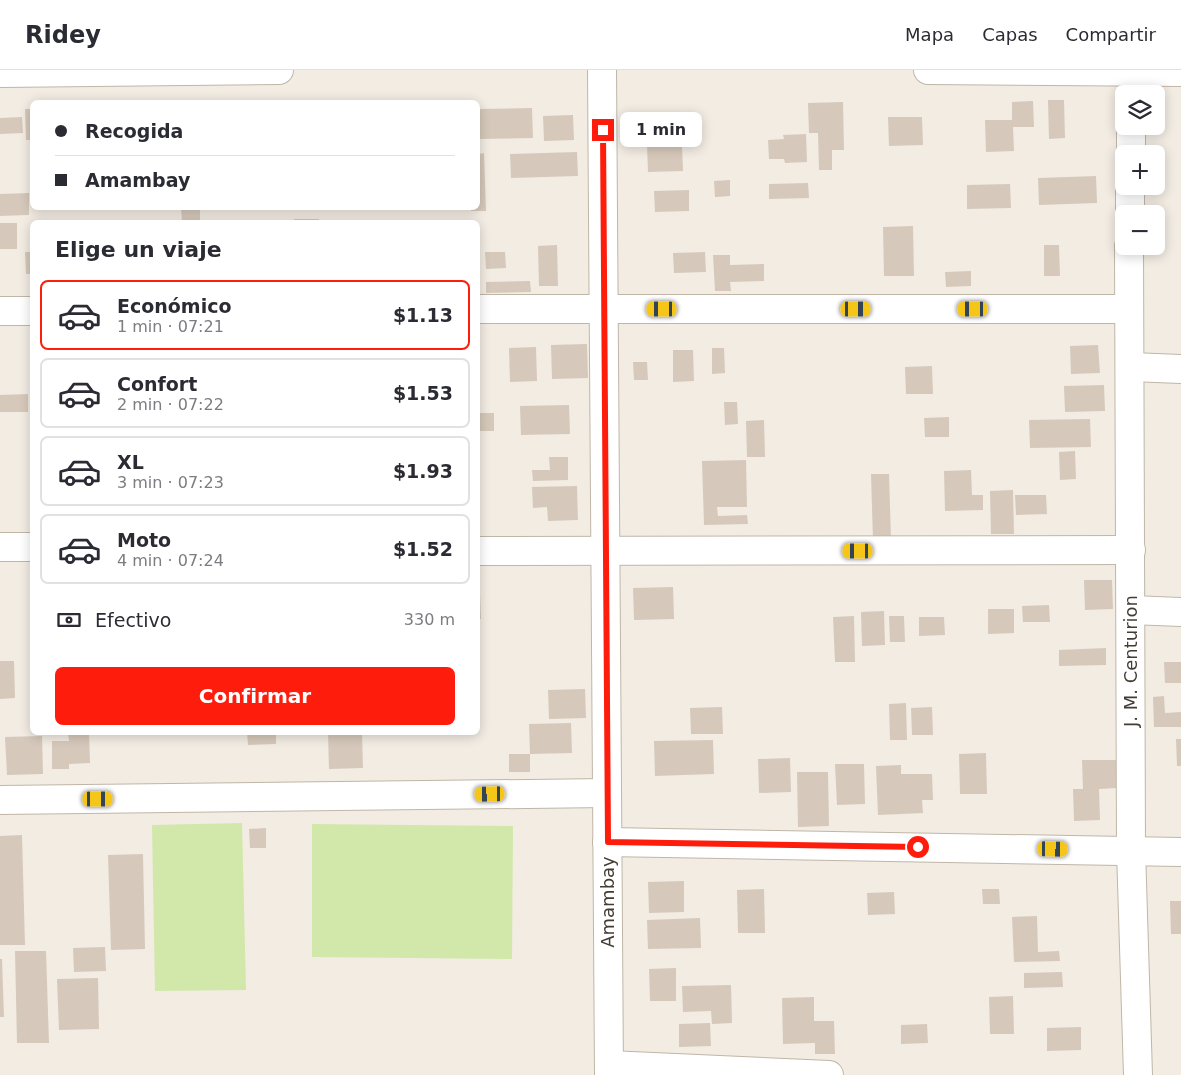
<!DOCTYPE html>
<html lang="es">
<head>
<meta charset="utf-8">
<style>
	body { margin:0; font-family:"DejaVu Sans",sans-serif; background:#f7f7f7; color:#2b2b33; height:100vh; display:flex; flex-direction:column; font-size:19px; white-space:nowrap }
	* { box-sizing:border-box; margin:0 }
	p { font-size:16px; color:#7c7c81 }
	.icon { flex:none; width:28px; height:28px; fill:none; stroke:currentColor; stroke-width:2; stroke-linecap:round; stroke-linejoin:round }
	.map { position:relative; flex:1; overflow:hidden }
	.panel { position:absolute; left:30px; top:150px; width:450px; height:515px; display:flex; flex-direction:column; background:#fff; border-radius:8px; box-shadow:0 2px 12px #0003 }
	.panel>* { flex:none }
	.top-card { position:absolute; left:30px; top:30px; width:450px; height:110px; border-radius:8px; box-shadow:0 2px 12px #0003; display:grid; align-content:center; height:110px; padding:0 25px; background:#fff }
	.buttons { position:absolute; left:1115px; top:15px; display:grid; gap:10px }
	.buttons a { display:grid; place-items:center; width:50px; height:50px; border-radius:8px; background:#fff; box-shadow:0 2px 12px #0003; font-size:25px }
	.end { position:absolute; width:22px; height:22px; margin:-11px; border:6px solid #fe1d0d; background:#fff; box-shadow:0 0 0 2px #fff }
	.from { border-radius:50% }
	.bubble { position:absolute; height:35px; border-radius:8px; background:#fff; box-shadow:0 2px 12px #0003; font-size:16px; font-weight:800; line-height:35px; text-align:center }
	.car { position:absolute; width:15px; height:30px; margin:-15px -8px; border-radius:6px; box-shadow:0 0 4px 1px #0007; background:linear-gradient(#f5c518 24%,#345 0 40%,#f5c518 0 76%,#345 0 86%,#f5c518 0) }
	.top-card b { display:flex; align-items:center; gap:18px; height:48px; font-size:19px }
	.top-card b+b { border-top:1px solid #e1e1e2 }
	.top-card i { width:12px; height:12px; background:#2b2b33 }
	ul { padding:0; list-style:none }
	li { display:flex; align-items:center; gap:15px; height:70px; margin:0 10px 8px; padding:0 15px; border:2px solid #e1e1e2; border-radius:8px }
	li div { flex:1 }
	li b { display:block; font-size:19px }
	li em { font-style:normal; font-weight:800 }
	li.active { border-color:#fe1d0d }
	li>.icon { width:45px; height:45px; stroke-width:1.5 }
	h2 { padding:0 25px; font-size:22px; line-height:60px }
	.pay { display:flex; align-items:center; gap:12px; height:55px; padding:0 25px; font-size:19px }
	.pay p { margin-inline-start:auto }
	.button { display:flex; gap:10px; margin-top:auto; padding:10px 25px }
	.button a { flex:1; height:58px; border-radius:8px; background:#fe1d0d; color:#fff; font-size:20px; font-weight:800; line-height:58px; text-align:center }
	header { display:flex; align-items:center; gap:30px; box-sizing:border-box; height:70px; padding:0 25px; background:#fff; border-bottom:1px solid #e1e1e2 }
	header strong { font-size:24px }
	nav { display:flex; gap:28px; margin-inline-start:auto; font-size:18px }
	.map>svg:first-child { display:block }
	.green { fill:#d1e8aa }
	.building { fill:#d6c9bb }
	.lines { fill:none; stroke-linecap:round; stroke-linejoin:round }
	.minor-casing { stroke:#c0b6a8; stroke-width:30 }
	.minor { stroke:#fff; stroke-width:28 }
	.route { stroke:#fe1d0d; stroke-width:6 }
	.labels { text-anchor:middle; stroke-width:5; stroke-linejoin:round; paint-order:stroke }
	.street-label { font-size:18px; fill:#433c33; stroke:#fff }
</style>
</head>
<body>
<header>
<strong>Ridey</strong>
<nav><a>Mapa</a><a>Capas</a><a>Compartir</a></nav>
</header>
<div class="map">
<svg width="1181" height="1005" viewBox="0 0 1181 1005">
	<rect width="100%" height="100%" fill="#f2ece3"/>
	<g class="green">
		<path d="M242,753l4,167 -91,1 -3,-166z"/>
		<path d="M312,754l201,2 -1,133 -200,-2z"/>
	</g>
	<g class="building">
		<path d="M1048,30h16l1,38 -16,1z"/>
		<path d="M1033,31l1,26h-21l1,24 -28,1 -1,-32h27v-18z"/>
		<path d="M843,32l1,48h-12v20h-13l-1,-37h-9l-1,-30z"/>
		<path d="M532,38l1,30 -55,1v-30z"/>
		<path d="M25,39h7v31h-6z"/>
		<path d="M656,44h17l1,25 -17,1z"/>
		<path d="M573,45l1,25 -30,1 -1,-25z"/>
		<path d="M22,47l1,16 -23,1v-16z"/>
		<path d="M888,47h34l1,28 -34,1z"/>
		<path d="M806,64l1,28 -22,1 -1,-4h-15l-1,-19 16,-1 -1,-4z"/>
		<path d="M647,75h35l1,26 -35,1z"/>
		<path d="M577,82l1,24 -67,2 -1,-24z"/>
		<path d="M484,83l2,58h-15v-3h7v-54z"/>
		<path d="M1096,106l1,27 -58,2 -1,-27z"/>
		<path d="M730,110v16l-15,1 -1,-16z"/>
		<path d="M808,113l1,15 -40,1v-15z"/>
		<path d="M1010,114l1,24 -44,1v-24z"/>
		<path d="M689,120v21l-34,1 -1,-21z"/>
		<path d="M29,123v22l-29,1v-22z"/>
		<path d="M181,138h19v14h-18z"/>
		<rect x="294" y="149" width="25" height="3"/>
		<rect x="0" y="153" width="17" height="26"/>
		<path d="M913,156l1,50h-30l-1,-49z"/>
		<path d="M557,175l1,41h-19l-1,-40z"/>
		<path d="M1044,175h15l1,31h-16z"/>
		<path d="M25,182h7v22h-6z"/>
		<path d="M485,182h20l1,16 -20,1z"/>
		<path d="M705,182l1,20 -32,1 -1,-20z"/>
		<path d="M713,185h17v10l34,-1v17l-34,1 1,9h-16z"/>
		<path d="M971,201v15l-25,1 -1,-15z"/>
		<path d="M530,211l1,11 -45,1v-11z"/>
		<path d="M587,274l1,34 -36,1 -1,-34z"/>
		<path d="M1098,275l2,28 -29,1 -1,-28z"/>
		<path d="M536,277l1,34 -27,1 -1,-34z"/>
		<path d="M712,278h12l1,25 -13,1z"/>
		<path d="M673,280h20l1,31 -21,1z"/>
		<path d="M633,292h14l1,18h-14z"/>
		<path d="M932,296l1,28h-27l-1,-27z"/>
		<path d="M1104,315l1,26 -40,1 -1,-26z"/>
		<path d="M28,324v18h-28v-17z"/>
		<path d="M724,332h13l1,22 -13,1z"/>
		<path d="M569,335l1,29 -49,1 -1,-29z"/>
		<rect x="478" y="343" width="16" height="18"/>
		<path d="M949,347v20h-24l-1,-19z"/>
		<path d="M1090,349l1,28 -61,1 -1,-28z"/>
		<path d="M764,350l1,37h-18l-1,-36z"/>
		<path d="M1075,381l1,28 -16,1 -1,-28z"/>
		<path d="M549,387h19v23l-35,1 -1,-11h18z"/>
		<path d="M746,390l1,47h-30l1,9 29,-1 1,9 -44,1 -2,-64z"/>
		<path d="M971,400l1,25h11v15l-38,1 -1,-40z"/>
		<path d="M871,404h18l2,65 -18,1z"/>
		<path d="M577,416l1,34 -30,1 -1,-14 -14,1 -1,-21z"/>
		<path d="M1013,420l1,44h-23l-1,-43z"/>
		<path d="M1015,425h31l1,19 -31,1z"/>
		<path d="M1084,510h28l1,29 -28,1z"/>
		<path d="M673,517l1,32 -40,1 -1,-32z"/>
		<path d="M478,523h2l1,26h-3z"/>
		<path d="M1049,535l1,17h-27l-1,-16z"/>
		<path d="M988,539h26v24l-26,1z"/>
		<path d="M884,541l1,34 -23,1 -1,-34z"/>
		<path d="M854,546l1,46h-20l-2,-45z"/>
		<path d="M889,546h15l1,26h-15z"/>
		<path d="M919,547h25l1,18 -26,1z"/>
		<path d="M1106,578v17l-47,1v-16z"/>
		<path d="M0,591h14l1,37 -15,1z"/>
		<path d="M1164,592h17v21h-16z"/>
		<path d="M585,619l1,29 -37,1 -1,-29z"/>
		<path d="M1164,626l1,17 16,-1v15h-27l-1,-30z"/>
		<path d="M906,633l1,37h-17l-1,-36z"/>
		<path d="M722,637l1,27h-32l-1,-26z"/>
		<path d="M932,637l1,28h-21l-1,-27z"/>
		<path d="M571,653l1,30 -42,1 -1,-30z"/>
		<path d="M68,662h21l1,31 -21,1v5h-17v-28h17z"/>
		<path d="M247,662h29v12l-28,1z"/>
		<path d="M328,662h34l1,36 -34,1z"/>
		<path d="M42,666l1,38 -36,1 -2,-38z"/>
		<path d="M1176,669h5v27h-4z"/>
		<path d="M713,670l1,34 -59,2 -1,-35z"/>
		<path d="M986,683l1,41h-27l-1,-40z"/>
		<rect x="509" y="684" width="21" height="18"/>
		<path d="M790,688l1,34 -32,1 -1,-34z"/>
		<path d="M1082,690h34l1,28 -18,1 1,31 -26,1 -1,-32h10z"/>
		<path d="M835,694h29l1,40 -28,1z"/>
		<path d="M901,695v9h31l1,26h-11l1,13 -45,2 -2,-49z"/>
		<path d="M797,702h31l1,54 -31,1z"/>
		<path d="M266,758v20h-16l-1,-19z"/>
		<path d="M22,765l3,110h-25v-109z"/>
		<path d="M143,784l2,95 -34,1 -3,-95z"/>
		<path d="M684,811v31l-35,1 -1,-31z"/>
		<path d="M764,819l1,44h-27l-1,-43z"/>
		<path d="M982,819h17l1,15h-17z"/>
		<path d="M894,822l1,22 -27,1 -1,-22z"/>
		<path d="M1170,831h11v33h-10z"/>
		<path d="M1037,846l1,36 21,-1 1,10 -46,1 -2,-45z"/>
		<path d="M700,848l1,30 -53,1 -1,-29z"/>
		<path d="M105,877l1,24 -32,1 -1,-24z"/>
		<path d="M15,881h31l3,92h-32z"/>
		<path d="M0,889h2l2,58h-4z"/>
		<path d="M676,898v33h-26l-1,-32z"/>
		<path d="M1062,902l1,15 -39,1v-15z"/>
		<path d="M98,908l1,51 -40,1 -2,-51z"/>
		<path d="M731,915l1,38 -20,1 -1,-13 -28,1 -1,-26z"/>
		<path d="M1013,926l1,38h-24l-1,-37z"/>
		<path d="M814,927v24h20l1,33h-20v-11l-32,1 -1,-46z"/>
		<path d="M710,953l1,23 -32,1v-23z"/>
		<path d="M927,954l1,19 -27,1v-19z"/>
		<path d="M1081,957v23l-34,1v-23z"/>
	</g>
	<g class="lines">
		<g class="minor-casing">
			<g id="minor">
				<path d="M602,0l7,1005"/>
				<path d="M928,0l253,2"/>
				<path d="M0,3l279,-3"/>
				<path d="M1131,84v-28"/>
				<path d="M1130,144v-28"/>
				<path d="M1129,176l2,604 7,225"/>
				<path d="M478,239h650"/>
				<path d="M0,241h32"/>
				<path d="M1131,297l50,2"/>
				<path d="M0,477h32"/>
				<path d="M478,481l653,-1"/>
				<path d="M1131,540l50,2"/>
				<path d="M0,730l607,-7"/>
				<path d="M607,772l574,10"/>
				<path d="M609,995l220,10"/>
			</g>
		</g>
		<use href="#minor" class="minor"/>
	</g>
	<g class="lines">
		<path class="route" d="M603,60l5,712 310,5"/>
	</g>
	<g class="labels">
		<g class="street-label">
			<text transform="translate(1131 591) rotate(-90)" y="6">J. M. Centurion</text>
			<text transform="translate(608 832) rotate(-90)" y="6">Amambay</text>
		</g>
	</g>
</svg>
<div class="buttons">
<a><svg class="icon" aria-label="layers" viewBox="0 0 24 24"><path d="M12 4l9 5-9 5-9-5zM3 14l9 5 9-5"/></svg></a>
<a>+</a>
<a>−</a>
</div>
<i class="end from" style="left:918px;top:777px"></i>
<i class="end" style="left:603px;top:60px"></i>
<div class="bubble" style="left:620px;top:42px;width:82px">1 min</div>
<i class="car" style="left:662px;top:239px;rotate:270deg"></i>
<i class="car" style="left:856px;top:239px;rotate:90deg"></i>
<i class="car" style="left:973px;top:239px;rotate:270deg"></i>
<i class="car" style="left:858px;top:481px;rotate:270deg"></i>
<i class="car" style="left:490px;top:724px;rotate:269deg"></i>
<i class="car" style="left:98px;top:729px;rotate:90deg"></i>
<i class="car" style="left:1053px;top:779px;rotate:91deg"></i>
<div class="top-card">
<b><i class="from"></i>Recogida</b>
<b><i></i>Amambay</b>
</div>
<section class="panel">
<h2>Elige un viaje</h2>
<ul>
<li class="active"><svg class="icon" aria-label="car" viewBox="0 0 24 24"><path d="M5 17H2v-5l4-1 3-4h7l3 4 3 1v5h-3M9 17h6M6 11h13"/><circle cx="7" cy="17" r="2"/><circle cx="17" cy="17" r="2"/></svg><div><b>Económico</b><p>1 min · 07:21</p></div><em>$1.13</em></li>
<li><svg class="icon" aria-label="car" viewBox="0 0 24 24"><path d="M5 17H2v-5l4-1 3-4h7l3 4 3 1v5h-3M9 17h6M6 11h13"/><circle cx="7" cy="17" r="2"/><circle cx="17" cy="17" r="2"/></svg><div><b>Confort</b><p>2 min · 07:22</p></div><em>$1.53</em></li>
<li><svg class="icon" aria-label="car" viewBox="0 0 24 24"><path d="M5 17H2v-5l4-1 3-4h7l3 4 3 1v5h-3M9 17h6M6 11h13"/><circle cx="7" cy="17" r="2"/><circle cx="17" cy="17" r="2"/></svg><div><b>XL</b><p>3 min · 07:23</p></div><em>$1.93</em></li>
<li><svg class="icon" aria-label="car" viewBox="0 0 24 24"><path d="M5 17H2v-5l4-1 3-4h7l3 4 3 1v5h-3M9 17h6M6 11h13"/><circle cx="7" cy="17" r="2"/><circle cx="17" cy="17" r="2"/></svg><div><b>Moto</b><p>4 min · 07:24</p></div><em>$1.52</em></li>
</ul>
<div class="pay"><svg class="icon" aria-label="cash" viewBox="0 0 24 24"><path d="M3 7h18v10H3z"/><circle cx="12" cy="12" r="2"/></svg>Efectivo<p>330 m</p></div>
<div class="button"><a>Confirmar</a></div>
</section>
</div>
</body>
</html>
